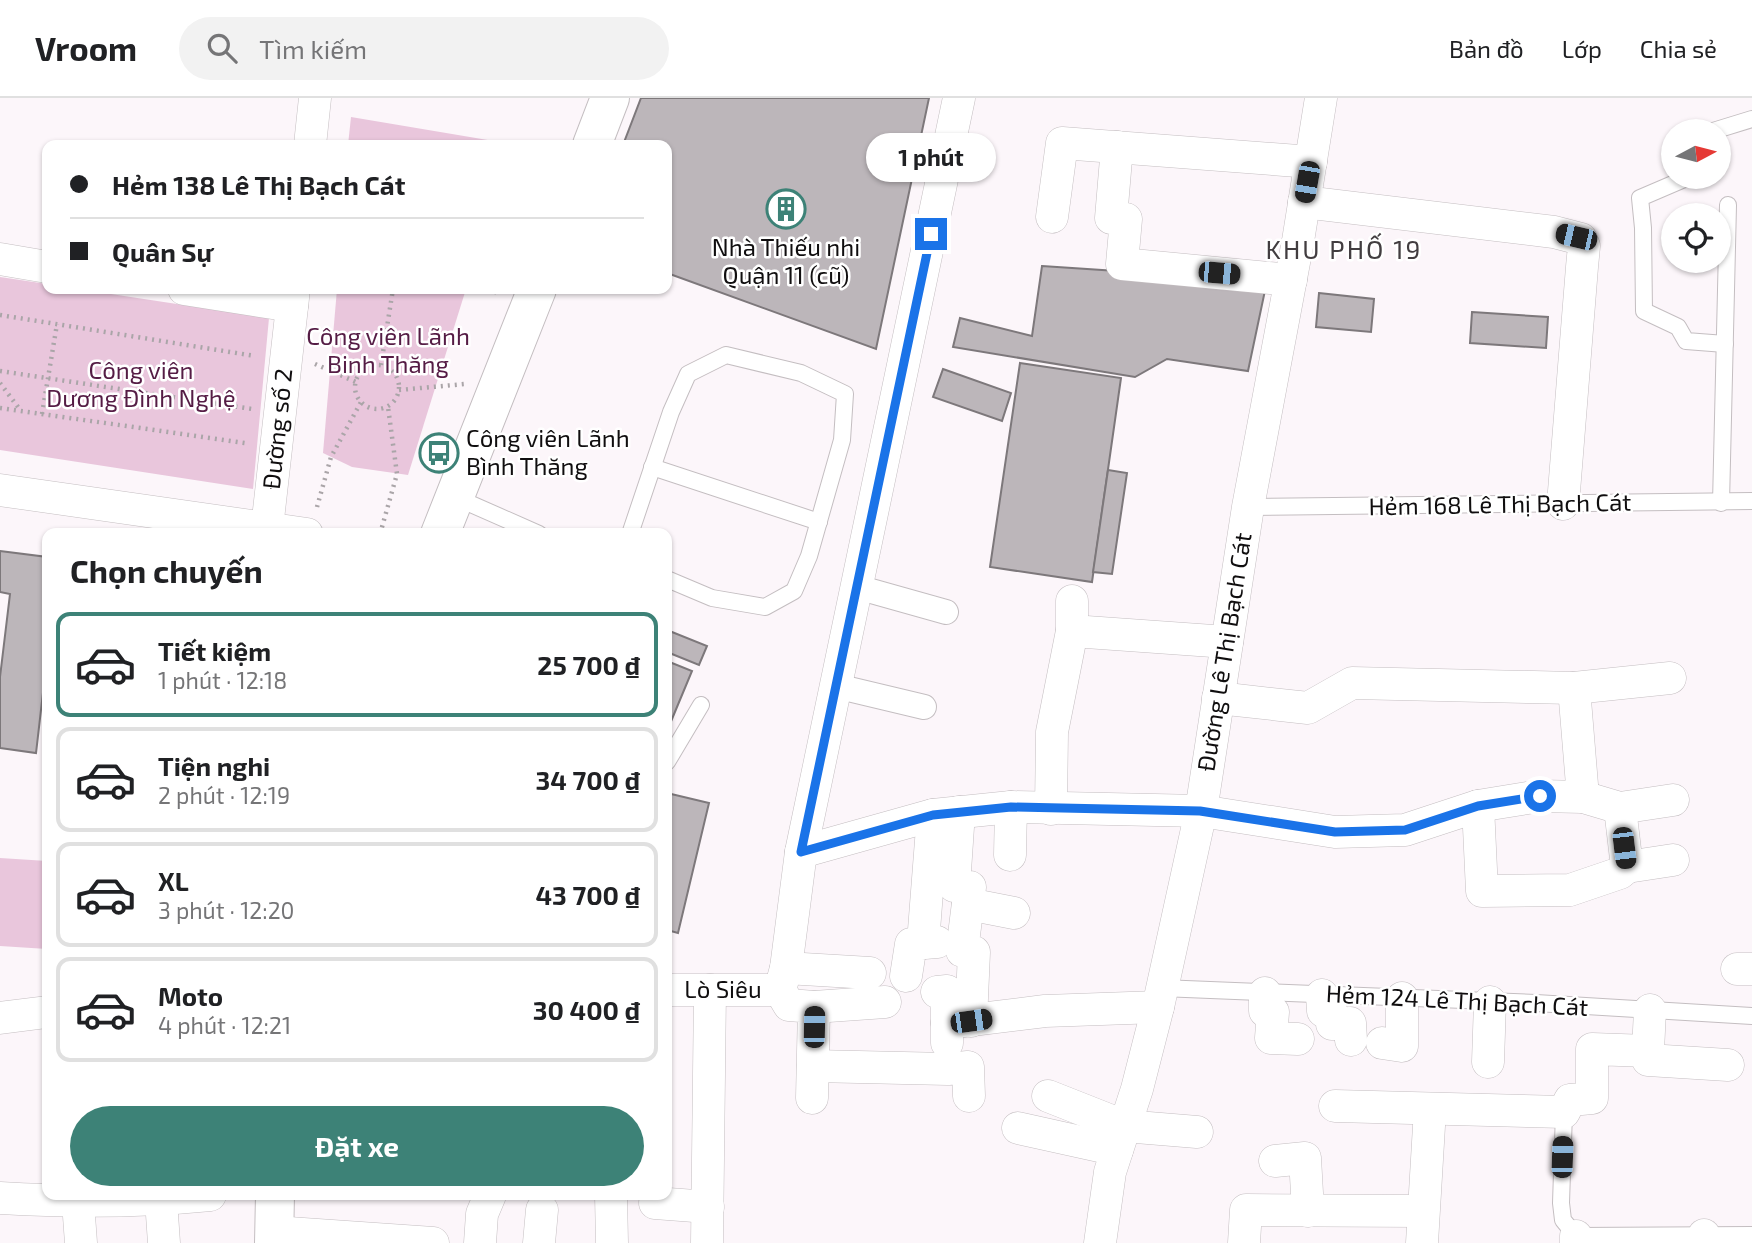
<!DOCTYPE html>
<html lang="vi">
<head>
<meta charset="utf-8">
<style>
	body { margin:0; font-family:"Exo 2",sans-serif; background:#f2f2f2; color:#202124; height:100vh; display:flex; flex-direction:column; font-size:26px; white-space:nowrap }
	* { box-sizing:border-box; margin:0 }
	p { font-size:23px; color:#757577 }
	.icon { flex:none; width:38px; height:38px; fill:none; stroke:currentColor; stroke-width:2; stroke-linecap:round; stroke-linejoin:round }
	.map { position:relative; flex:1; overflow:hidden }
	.sheet { position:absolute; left:42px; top:430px; width:630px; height:672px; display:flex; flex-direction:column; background:#fff; border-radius:14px; box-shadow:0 2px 5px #0004 }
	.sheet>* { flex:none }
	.top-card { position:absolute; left:42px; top:42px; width:630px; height:154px; border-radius:14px; box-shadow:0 2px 5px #0004; display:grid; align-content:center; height:154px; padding:0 28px; background:#fff }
	.needle { width:46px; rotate:83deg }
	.fabs { position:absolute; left:1661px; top:21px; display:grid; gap:14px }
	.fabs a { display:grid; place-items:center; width:70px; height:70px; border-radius:50%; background:#fff; box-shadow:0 2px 5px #0004; font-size:35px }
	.end { position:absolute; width:32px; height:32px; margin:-16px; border:9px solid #1a73e8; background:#fff; box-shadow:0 0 0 4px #fff }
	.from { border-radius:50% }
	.bubble { position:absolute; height:49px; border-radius:24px; background:#fff; box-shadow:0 2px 5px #0004; font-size:23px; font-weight:700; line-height:49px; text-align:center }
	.car { position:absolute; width:21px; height:42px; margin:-21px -10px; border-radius:9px; box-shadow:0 0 5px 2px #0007; background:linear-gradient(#222 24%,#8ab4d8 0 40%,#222 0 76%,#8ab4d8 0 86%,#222 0) }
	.top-card b { display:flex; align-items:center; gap:24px; height:66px; font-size:26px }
	.top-card b+b { border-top:2px solid #e0e0e0 }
	.top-card i { width:18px; height:18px; background:#202124 }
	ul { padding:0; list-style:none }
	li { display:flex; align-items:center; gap:21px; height:105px; margin:0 14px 10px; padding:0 14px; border:4px solid #e0e0e0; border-radius:14px }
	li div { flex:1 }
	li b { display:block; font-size:26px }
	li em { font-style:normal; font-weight:700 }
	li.current { border-color:#3d8277 }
	li>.icon { width:63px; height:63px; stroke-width:1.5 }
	h2 { padding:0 28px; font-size:32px; line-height:84px }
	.action { display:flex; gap:14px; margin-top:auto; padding:14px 28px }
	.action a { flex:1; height:80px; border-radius:42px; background:#3d8277; color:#fff; font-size:28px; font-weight:700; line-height:80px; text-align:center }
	header { display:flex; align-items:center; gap:42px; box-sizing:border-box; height:98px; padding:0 35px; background:#fff; border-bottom:2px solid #e0e0e0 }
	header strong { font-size:33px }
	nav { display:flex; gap:38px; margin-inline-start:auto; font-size:24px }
	.search { width:490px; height:63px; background:#f2f2f2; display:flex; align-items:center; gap:18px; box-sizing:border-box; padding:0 24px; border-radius:38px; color:#757577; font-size:26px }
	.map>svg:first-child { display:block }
	.green { fill:#e9c6dc }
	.building { fill:#bcb6ba; stroke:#7d787b; stroke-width:2 }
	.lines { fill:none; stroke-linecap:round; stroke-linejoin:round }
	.service-casing { stroke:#c4bec1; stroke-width:18 }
	.pedestrian-casing { stroke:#c4bec1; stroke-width:26 }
	.minor-casing { stroke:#c4bec1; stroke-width:33 }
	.secondary-casing { stroke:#c4bec1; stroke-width:40 }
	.path { stroke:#aaa5a8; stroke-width:4.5; stroke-dasharray:2 5; stroke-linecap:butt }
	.service { stroke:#fff; stroke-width:16 }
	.pedestrian { stroke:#fff; stroke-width:24 }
	.minor { stroke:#fff; stroke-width:32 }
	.secondary { stroke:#fff; stroke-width:38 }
	.route { stroke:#1a73e8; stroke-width:9 }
	.labels { text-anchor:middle; stroke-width:5; stroke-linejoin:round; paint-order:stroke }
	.poi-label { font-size:24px; fill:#100e0f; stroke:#fff }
	.park-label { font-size:24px; fill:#551c45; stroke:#fff }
	.street-label { font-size:24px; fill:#100e0f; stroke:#fff }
	.neighbourhood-label { font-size:26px; letter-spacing:2px; fill:#423d40; stroke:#fff }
</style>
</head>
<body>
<header>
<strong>Vroom</strong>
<div class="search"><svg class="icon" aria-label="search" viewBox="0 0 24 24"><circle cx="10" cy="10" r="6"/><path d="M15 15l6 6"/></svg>Tìm kiếm</div>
<nav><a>Bản đồ</a><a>Lớp</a><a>Chia sẻ</a></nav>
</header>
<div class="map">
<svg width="1752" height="1145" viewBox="0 0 1752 1145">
	<rect width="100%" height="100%" fill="#fcf6fa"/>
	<g class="green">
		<path d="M351,19l160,27 -163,1z"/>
		<path d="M0,179l47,7v5h31l191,29 -16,171 -253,-39z"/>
		<path d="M337,191h129l-58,186 -56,-8 -29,-14z"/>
		<path d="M0,760l47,3v88l-47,-3z"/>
	</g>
	<g class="building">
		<path d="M641,0h288l-53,251 -209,-76v-128h-44z"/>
		<path d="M1042,168l225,15 -19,90 -81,-12 -32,18 -182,-30 7,-29 72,18z"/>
		<path d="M1319,195l55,6 -3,33 -55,-5z"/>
		<path d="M1472,214l76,5 -2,31 -76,-5z"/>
		<path d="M1020,265l101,15 -29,204 -102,-15z"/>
		<path d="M943,271l68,24 -9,28 -69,-24z"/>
		<path d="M1108,372l19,3 -15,101 -19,-2z"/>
		<path d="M0,453l47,6v101l-11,95 -36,-5v-71l10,-83 -10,-2z"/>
		<path d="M667,532l40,16 -8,19 -32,-13z"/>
		<path d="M667,563l25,10 -25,60z"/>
		<path d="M667,695l42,10 -31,130 -11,-3z"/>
	</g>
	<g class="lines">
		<g class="service-casing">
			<g id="service">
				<path d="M1713,33l39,-12"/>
				<path d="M1689,79l-49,21 3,30 1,83 34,16 8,14 39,3"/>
				<path d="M652,369l167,55"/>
				<path d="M455,399l84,37"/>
				<path d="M1721,405l7,-298"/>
				<path d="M1248,409l504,-6"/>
				<path d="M630,436l41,-122 17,-38 38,-19 75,18 44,21 -3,46 -33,116 -15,35 -29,16 -53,-9 -45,-19"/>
				<path d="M667,664l34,-57"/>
				<path d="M1161,890l375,15 216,13"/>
				<path d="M1564,1014l-3,91 2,17 13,16 176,-1"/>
			</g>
		</g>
		<g class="pedestrian-casing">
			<g id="pedestrian">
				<path d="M857,489l89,25"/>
				<path d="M836,588l88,21"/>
			</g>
		</g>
		<g class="minor-casing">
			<g id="minor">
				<path d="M310,47l5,-47"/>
				<path d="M1117,49l-6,71 15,1 -4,45 169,16"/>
				<path d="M1304,104l250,30 27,7 3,7 -2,21 -19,237"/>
				<path d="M1052,119l10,-74 249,19"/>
				<path d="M0,161l47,8"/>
				<path d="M184,191l108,17"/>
				<path d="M0,392l307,44"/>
				<path d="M267,430l27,-239"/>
				<path d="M1072,533l155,11"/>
				<path d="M1574,590l9,109"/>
				<path d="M1218,600l90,10 44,-25 222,5 96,-10"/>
				<path d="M1478,708l4,85 88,-1 50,-17 7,-6"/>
				<path d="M1620,710l7,59 46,-7"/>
				<path d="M1051,711l1,-77 20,-101v-30"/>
				<path d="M959,714l-5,74 16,1 -8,64 12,1 -3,69"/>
				<path d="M801,754l132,-37 78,-8 190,4 134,21 70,-2 73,-24 62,-10 43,1 37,11 53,-8"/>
				<path d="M1010,757l1,-48"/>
				<path d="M968,806l46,9"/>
				<path d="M923,845l10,-128"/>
				<path d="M786,870l84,5"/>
				<path d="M1737,871h15"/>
				<path d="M906,878l5,-32 26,-2"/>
				<path d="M667,892h113"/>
				<path d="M780,892l6,-22 15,-116 158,-754"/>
				<path d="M780,892l9,15 25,2 -2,91"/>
				<path d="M937,894l10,-1v52"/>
				<path d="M1265,895v18l8,1 -2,26 27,1"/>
				<path d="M1322,897l1,16 8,-1 1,14 18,-1 1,17"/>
				<path d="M814,909l71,-5"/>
				<path d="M0,920l47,-6"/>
				<path d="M947,925l98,-12 113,-4"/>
				<path d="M1382,945l20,3v-48"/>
				<path d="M1648,953l2,-41"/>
				<path d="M1488,964l2,-60"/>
				<path d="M813,968l135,3 20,-2 1,29"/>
				<path d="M1048,998l76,30 73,6"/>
				<path d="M1335,1008l229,6 6,-12 22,-2v-49l56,2v9l80,5"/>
				<path d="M1018,1030l99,22"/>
				<path d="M1275,1063l30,-3 3,53"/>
				<path d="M611,1097l1,48"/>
				<path d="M0,1100c70,4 140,4 210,-3"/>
				<path d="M161,1102l3,43"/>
				<path d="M78,1104l3,41"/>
				<path d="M655,1105l53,4"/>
				<path d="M274,1134l159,11"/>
				<path d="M1704,1137v8"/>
				<path d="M480,1145l2,-29 8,-19"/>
				<path d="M539,1145l3,-33"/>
				<path d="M707,1145l3,-253"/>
				<path d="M1100,1145l10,-71 27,-83 21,-82 43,-196 47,-304 50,-266 23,-143"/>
				<path d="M1244,1145l2,-33 177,1"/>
				<path d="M1422,1145l8,-134"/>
				<path d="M1576,1145v-7"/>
			</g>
		</g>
		<g class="secondary-casing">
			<g id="secondary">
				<path d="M592,47l18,-47"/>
				<path d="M440,436l97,-245"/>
				<path d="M274,1145l1,-48"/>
			</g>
		</g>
		<g class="path">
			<path d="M402,191h8"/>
			<path d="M488,191l12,5"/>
			<path d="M0,217l255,41"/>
			<path d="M315,266l41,18"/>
			<circle cx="377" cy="289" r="22"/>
			<path d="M381,267l12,-76"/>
			<path d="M0,273l252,38"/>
			<path d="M0,285l21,28"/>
			<path d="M399,292l66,-6"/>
			<path d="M0,310l245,35"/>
			<path d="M42,316l15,-90"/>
			<path d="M317,409l14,-50 30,-55"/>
			<path d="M380,436l17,-60 -9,-67"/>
		</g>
		<use href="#service" class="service"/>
		<use href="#pedestrian" class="pedestrian"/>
		<use href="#minor" class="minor"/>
		<use href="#secondary" class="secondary"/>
	</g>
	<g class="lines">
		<path class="route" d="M931,136l-130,618 132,-37 78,-8 189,4 135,21 70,-2 73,-24 62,-10"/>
	</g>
	<defs>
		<g id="building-ring" transform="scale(2.0125)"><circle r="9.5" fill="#fff" stroke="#3d8277" stroke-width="1.5"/><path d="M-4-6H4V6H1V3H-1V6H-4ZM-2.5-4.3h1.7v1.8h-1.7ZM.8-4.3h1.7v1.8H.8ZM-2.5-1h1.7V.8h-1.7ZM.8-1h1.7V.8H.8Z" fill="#3d8277"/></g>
		<g id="bus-ring" transform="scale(2.0125)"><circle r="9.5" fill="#fff" stroke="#3d8277" stroke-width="1.5"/><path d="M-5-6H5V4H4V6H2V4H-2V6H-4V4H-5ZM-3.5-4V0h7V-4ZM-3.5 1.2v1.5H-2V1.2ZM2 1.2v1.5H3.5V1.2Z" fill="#3d8277"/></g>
	</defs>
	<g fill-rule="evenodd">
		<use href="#building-ring" x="786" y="111"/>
		<use href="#bus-ring" x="439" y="355"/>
	</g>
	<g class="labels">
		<g class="poi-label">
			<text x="786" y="158">Nhà Thiếu nhi<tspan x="786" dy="28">Quận 11 (cũ)</tspan></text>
			<text x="466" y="349" text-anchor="start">Công viên Lãnh<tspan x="466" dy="28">Bình Thăng</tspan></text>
		</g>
		<g class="park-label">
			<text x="388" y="247">Công viên Lãnh<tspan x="388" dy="28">Binh Thăng</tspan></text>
			<text x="141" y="281">Công viên<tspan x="141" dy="28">Dương Đình Nghệ</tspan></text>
		</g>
		<g class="street-label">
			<text transform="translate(278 331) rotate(-84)" y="8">Đường số 2</text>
			<text transform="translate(1500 407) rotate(-1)" y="8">Hẻm 168 Lê Thị Bạch Cát</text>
			<text transform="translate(1225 554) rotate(-81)" y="8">Đường Lê Thị Bạch Cát</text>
			<text x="723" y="900">Lò Siêu</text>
			<text transform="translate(1457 903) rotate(3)" y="8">Hẻm 124 Lê Thị Bạch Cát</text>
		</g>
		<g class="neighbourhood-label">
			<text x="1344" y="161">KHU PHỐ 19</text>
		</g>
	</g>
</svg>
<div class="fabs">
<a><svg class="needle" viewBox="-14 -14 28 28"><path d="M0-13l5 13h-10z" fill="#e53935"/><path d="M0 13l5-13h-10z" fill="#757577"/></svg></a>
<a><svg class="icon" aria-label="locate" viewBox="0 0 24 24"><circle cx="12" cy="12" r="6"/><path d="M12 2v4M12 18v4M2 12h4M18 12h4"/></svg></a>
</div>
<i class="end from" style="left:1540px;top:698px"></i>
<i class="end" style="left:931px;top:136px"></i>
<div class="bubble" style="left:866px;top:35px;width:130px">1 phút</div>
<i class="car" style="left:1307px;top:84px;rotate:190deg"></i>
<i class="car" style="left:1576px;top:139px;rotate:283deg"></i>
<i class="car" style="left:1219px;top:175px;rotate:95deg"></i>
<i class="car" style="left:1624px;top:750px;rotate:173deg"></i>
<i class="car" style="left:971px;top:923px;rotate:82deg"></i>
<i class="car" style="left:814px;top:929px;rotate:1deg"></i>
<i class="car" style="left:1562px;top:1059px;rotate:2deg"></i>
<div class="top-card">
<b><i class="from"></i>Hẻm 138 Lê Thị Bạch Cát</b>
<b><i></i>Quân Sự</b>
</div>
<section class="sheet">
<h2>Chọn chuyến</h2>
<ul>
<li class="current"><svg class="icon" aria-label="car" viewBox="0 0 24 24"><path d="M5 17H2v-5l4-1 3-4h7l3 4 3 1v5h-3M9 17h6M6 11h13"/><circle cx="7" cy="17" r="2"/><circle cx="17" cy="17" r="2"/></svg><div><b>Tiết kiệm</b><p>1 phút · 12:18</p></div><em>25 700 ₫</em></li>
<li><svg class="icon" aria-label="car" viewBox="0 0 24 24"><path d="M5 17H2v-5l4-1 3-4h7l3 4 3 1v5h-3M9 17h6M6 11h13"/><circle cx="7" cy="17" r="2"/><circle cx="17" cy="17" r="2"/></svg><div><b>Tiện nghi</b><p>2 phút · 12:19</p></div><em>34 700 ₫</em></li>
<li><svg class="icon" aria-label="car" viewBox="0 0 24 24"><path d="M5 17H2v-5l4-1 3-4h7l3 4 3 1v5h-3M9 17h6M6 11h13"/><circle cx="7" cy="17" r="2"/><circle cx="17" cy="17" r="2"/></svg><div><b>XL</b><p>3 phút · 12:20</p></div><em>43 700 ₫</em></li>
<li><svg class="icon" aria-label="car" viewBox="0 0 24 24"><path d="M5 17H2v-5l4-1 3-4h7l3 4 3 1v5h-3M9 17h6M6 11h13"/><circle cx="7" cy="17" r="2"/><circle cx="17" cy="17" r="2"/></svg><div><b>Moto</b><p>4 phút · 12:21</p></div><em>30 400 ₫</em></li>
</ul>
<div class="action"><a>Đặt xe</a></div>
</section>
</div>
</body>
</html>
